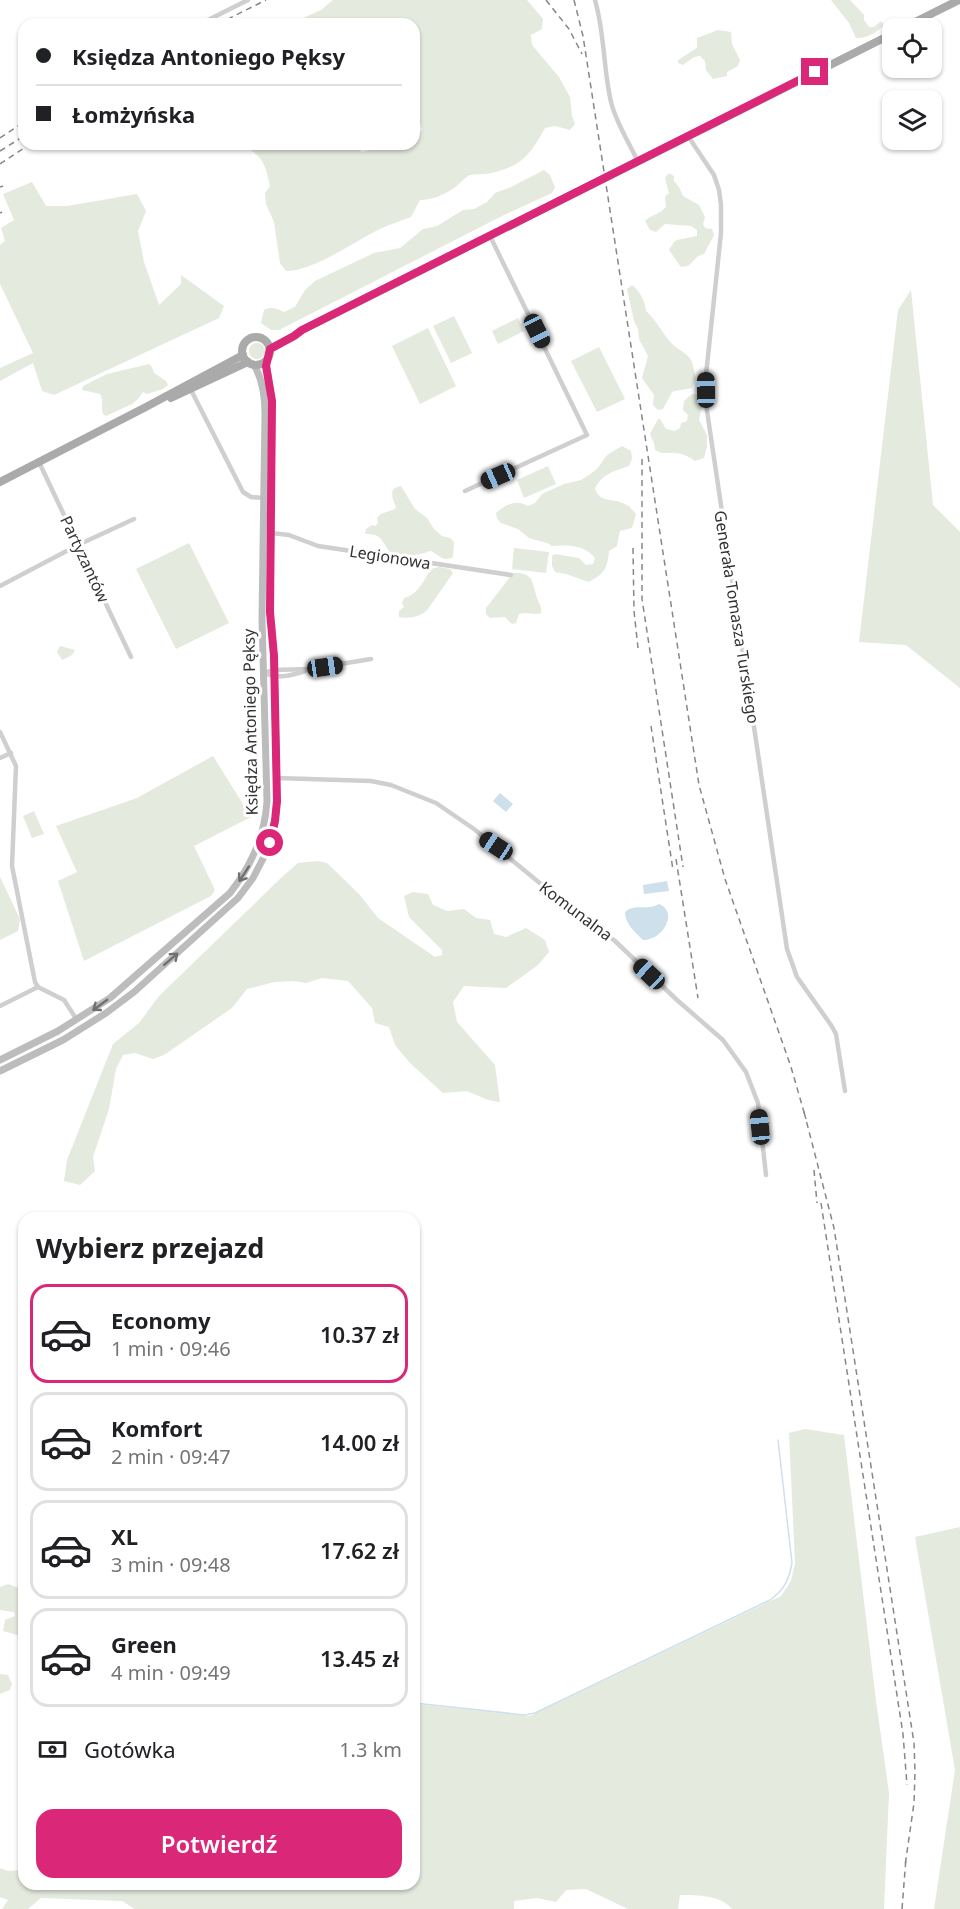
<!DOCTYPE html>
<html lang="pl">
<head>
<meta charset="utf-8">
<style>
	body { margin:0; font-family:"Noto Sans",sans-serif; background:#f6f6f6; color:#202124; height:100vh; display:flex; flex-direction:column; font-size:22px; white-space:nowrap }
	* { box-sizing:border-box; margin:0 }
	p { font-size:20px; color:#757577 }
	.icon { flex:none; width:33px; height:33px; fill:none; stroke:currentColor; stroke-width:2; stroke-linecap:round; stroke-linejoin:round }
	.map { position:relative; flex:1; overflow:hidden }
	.side { position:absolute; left:18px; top:1212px; width:402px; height:678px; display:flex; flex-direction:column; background:#fff; border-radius:18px; box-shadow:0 2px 4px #0004 }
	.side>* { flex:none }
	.banner { position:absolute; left:18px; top:18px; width:402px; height:132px; border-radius:18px; box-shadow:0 2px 4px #0004; display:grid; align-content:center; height:132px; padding:0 18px; background:#fff }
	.fabs { position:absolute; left:882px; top:18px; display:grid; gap:12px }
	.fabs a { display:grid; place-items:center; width:60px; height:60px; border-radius:12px; background:#fff; box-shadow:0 2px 4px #0004; font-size:30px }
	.end { position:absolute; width:27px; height:27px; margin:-14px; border:8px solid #db2777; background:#fff; box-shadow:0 0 0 3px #fff }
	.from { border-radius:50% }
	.car { position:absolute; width:18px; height:36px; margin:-18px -9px; border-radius:8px; box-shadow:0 0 4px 2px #0007; background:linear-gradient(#222 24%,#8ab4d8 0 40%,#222 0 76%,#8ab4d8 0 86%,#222 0) }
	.banner b { display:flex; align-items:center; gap:21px; height:57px; font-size:22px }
	.banner b+b { border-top:2px solid #e0e0e0 }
	.banner i { width:15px; height:15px; background:#202124 }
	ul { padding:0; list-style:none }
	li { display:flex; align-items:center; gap:18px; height:99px; margin:0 12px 9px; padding:0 6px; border:3px solid #e0e0e0; border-radius:18px }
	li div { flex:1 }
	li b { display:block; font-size:22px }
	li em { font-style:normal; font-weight:600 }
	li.selected { border-color:#db2777 }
	li>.icon { width:54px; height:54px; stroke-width:1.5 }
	h2 { padding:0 18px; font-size:27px; line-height:72px }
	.pay { display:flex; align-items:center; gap:15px; height:66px; padding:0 18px; font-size:22px }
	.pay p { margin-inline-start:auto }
	.primary-button { display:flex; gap:12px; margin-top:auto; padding:12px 18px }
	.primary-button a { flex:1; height:69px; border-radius:18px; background:#db2777; color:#fff; font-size:24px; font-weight:600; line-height:69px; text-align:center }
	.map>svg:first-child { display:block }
	.green { fill:#e4eade }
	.water { fill:#cee0ec }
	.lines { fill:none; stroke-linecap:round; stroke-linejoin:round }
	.stream { stroke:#cee0ec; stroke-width:1.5 }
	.street { stroke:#cfcfcf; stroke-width:4.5 }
	.secondary { stroke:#bcbcbc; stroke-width:7 }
	.primary { stroke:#aaa; stroke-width:8 }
	.rail { stroke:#878787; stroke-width:1.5; stroke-dasharray:6 4.5; stroke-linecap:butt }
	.oneway { stroke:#707070 }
	.route { stroke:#db2777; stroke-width:8 }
	.labels { text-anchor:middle; stroke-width:6; stroke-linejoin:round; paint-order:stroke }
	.street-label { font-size:16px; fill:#323232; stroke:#fff }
</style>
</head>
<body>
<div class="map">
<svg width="960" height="1909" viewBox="0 0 960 1909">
	<rect width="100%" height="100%" fill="#fff"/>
	<g class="green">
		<path d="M333,0h194l16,19 -1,10 -11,6 1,10 27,32 11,20 2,19 3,8 -5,6 -15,-4 -10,2c-15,27 -23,38 -54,45 -7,2 -17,0 -23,3 -5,3 -9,9 -14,12 -10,7 -22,12 -34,12l-9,17c-10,4 -21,7 -31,12 -25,12 -66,42 -94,42l-6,-8 -6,-41 -8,-18 -1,-11 5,-7c-4,-18 -6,-28 -22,-38l-1,-4h106l9,8 32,-8h20v-9l8,-5 -3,-11 -5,-1v-94h-124l31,-14z"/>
		<path d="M831,0h19l14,15v5l5,7h5l7,-6 3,4c-6,7 -19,14 -28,13l-7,-15z"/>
		<path d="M718,30l13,2 1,12 8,16 -2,6 -11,6v4l-14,3 -7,-9 -1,-9 -5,-5 -6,1 -11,8 -5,-2v-3l19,-12v-10z"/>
		<path d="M544,170l6,5 5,12 -3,6 -48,22 -225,115h-8l-10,-7 3,-13c7,-4 14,-1 20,2l11,-5 10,-17 10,-9 59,-28 26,-5 23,-19 14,-3 26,-16 11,-1 13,-7 8,-9 16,-6z"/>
		<path d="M669,173l5,3v5l5,6 4,9 16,9 6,12 -2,7 2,4 7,1 2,6c-3,7 -7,12 -10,19l-6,2 -10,10 -7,1 -12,-17 5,-8 3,-2 20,-4v-6l-6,-4 -26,-2 -9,8 -6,-2 -5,-9c6,-6 15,-7 21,-14l-1,-10 4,-4 -4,-15z"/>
		<path d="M32,182l14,24h21l70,-12 9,17 -8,20 6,31 15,43 22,-21v-9l43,31 -5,12 -165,77 -12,-4 -9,-28 -33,18v-13l33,-15 -33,-69v-39l5,-4 -4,-13 13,-8 -11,-26z"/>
		<path d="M632,285c7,4 14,18 14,26 11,10 16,22 26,33 6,6 15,9 19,16 3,6 3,13 5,19l-4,9c-6,2 -13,1 -20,4l-9,17 -5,1 -5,-5 1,-10 -12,-17 6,-22 -9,-17 -1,-10 -4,-8 -7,-32z"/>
		<path d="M911,290l22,215 27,27v156l-54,-43 -47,-3 39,-332z"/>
		<path d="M454,316l18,37 -21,10 -18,-37z"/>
		<path d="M518,318l6,13 -26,13 -6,-13z"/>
		<path d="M428,328l28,58 -36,18 -28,-58z"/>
		<circle cx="257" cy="351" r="8"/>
		<path d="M599,347l26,52 -28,13 -26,-51z"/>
		<path d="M149,364l3,3 2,6 12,8 2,4 -5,4 -16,5 -4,-2 -5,7 -6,5 -26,12 -3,-2c-2,-7 1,-13 -3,-20l-18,-4 1,-4 24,-12z"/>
		<path d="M692,394l9,1 2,6 -4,19 8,15v12l-3,11 -9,3c-6,-4 -12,-8 -20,-8 -8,-1 -12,2 -20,-3l-1,-7 -4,-9 8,-15h2l6,10 9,2 5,-3 1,-5 6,-2 1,-6 -5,-5 1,-9z"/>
		<path d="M622,446l9,5 1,8 -3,7c-14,5 -28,8 -34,23 5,14 18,9 30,15 5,2 7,6 11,10l-4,14 -12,3 -3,15 -8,5c-2,18 -4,22 -20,31l-23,-8 -11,-2 -3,-6v-10l3,-2 24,4 7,7 7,-1 2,-6c-11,-14 -28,-13 -44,-12l-1,-2 -21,-6 -11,-9 -17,-6 -4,-5 -1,-5c11,-9 20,-14 32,-7l7,-3 7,-9 22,-10 17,-4 8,-5 8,-6 10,-14z"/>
		<path d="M548,466l8,18 -32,14 -7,-18z"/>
		<path d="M401,486l14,23 12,9 7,11 8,7 8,2 4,4 -1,15c-10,5 -13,-1 -22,-6 -11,3 -28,9 -39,2 -7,-4 -9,-16 -17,-18 -3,-1 -6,-1 -10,-1l1,-5 6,-4 3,1 3,-3 -1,-5 4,-4 14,-5 1,-2c-4,-9 -8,-19 5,-21z"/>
		<path d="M189,543l40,80 -53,26 -40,-80z"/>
		<path d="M514,548l35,4 -3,21 -34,-4z"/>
		<path d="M439,567l11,2 3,4 -25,36c-7,8 -20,10 -29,8v-6l5,-4 -2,-4 2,-5c15,-4 19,-17 27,-29z"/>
		<path d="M513,573c21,-1 19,9 24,25 2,6 5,8 4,15 -6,3 -14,-2 -22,1l-3,9 -4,1 -7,-7 -15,1 -4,-4v-6z"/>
		<path d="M60,646l15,4 -3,5 -10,5 -5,-8z"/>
		<path d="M213,756l38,61 -57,29 21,44 -4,6 -127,65 -26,-80 19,-9 -21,-46 81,-28z"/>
		<path d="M34,811l10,23 -12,4 -9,-22z"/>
		<path d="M318,861l9,2 32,31 19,24 57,39 7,-2v-5l-33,-33 -5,-21 9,-4 15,2 5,11 14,6 17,-2 12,9 14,2 4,14 12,3 20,-9 19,12 4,12 -11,13 -32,23 -42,-2 -11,16 4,20 38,43 5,37 -12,-2 -21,-9 -24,2 -33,-30 -15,-18 -6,-18 -14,-4 -3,-15 -24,-27 -26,-3 -16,5 -13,-2 -18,1 -28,7 -15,19 -68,47 -11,4 -18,-6 -12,2 -7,14 -7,40 -16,48 2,14 -15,14 -16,-4 3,-21 46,-116 26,-21 20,-27 122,-118 17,-15z"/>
		<path d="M0,877l20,42 -2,12 -18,9z"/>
		<path d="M805,1429l39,6 32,266 13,92 -5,116h-152c-11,-14 -35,-14 -52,-14l-2,14h-50l-42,-20 -20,1 -10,12 -19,-4 -23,3v8h-379l-13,-8 -81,-3 -13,11h-26l6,-9 -8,-3v-29l8,3 16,-1v14h390v-180l116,12 251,-120 10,-15 4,-18 -6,-130z"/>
		<path d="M960,1527v382h-26l21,-139 -40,-233z"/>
		<path d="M8,1584l16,6v47l-21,-6 2,-11 10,-4 -1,-4 -14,-2v-23z"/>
		<path d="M0,1674l8,1 4,9 -2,6 -10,4z"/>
	</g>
	<g class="water">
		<path d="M500,793l13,11 -7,8 -13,-11z"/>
		<path d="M667,881l2,10 -25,3 -1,-9z"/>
		<path d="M659,904c21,9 2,37 -16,36 -8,-8 -18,-16 -18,-28 10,-9 23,-1 34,-8z"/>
	</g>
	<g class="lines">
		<path class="stream" d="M414,1703l111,12 10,-2 235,-113c14,-10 19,-20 22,-37l-14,-123"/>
		<g class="street">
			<path d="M595,0c10,35 8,68 16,102 5,21 18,40 27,60"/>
			<path d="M200,24l48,-24"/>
			<path d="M688,136l26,39 5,15 2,15v28l-15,142v29l81,545 10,28 34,48 5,9 9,57"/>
			<path d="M191,390l52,102 8,5 13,1"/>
			<path d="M39,462l92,195"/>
			<path d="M465,491l122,-56 -97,-199"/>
			<path d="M271,533l18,2 29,11 193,29"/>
			<path d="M0,586l78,-41 56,-26"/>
			<path d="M264,673l10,-3 36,-1 61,-10"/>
			<path d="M264,673c14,6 26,3 41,-2"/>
			<path d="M0,732l16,34 -4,100 23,116 3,5 26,13 13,20"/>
			<path d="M0,758l11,-5"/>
			<path d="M277,778l94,3 20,4 45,18 38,26 101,83 40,29 62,59 46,40 23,32 12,31 8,72"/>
			<path d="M0,1006l38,-19"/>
		</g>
		<g class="secondary">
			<path d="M0,1060l58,-29 52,-33 120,-105c22,-28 35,-57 37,-92l-5,-182 3,-205c0,-16 -2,-34 -11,-49"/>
			<path d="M0,1071l63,-31 43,-27 28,-21 104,-94 15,-20 14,-27 8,-30 2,-20 -3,-145 -4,-44 2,-211 -6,-40"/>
		</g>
		<g class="primary">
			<path d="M903,28l56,-28"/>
			<circle cx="256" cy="351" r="14"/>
			<path d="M270,349l24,-13 8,-6 590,-296"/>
			<path d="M171,398l77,-36"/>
			<path d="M0,482l144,-74 99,-53"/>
		</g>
		<g class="rail">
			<path d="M546,0l23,29 13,25"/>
			<path d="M574,0l9,36 116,749 26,94 66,188 15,52"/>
			<path d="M218,24l48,-24"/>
			<path d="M0,138l24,-16"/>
			<path d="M0,151l24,-15"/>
			<path d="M0,164l30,-20"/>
			<path d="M0,187l3,-1"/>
			<path d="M0,213l2,-1"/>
			<path d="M642,459v140l41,268"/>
			<path d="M633,548l1,63 4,37"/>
			<path d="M651,726l22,144"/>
			<path d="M676,859l22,139"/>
			<path d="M804,1112l30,116 80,515 1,28 -1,32 -9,63"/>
			<path d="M814,1170l3,33"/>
			<path d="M821,1203l82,531 4,51"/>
			<path d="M902,1909l4,-51"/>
		</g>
	</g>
	<defs><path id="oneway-shaft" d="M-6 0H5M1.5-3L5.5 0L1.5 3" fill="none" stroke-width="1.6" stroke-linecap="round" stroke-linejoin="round" transform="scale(1.5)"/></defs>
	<g class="oneway">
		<use href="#oneway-shaft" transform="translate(244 874) rotate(123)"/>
		<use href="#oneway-shaft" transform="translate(171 959) rotate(-41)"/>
		<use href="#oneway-shaft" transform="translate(100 1005) rotate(144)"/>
	</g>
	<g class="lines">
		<path class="route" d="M270,843l5,-22 2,-20 -3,-145 -4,-44 2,-211 -6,-35 4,-17 24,-13 8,-6 513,-258"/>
	</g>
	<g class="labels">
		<g class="street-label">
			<text transform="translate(390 557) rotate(9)" y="6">Legionowa</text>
			<text transform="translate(85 559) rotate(65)" y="6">Partyzantów</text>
			<text transform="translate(737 617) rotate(81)" y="6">Generała Tomasza Turskiego</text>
			<text transform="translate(250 722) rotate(-91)" y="6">Księdza Antoniego Pęksy</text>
			<text transform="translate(576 911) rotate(37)" y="6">Komunalna</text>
		</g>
	</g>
</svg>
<div class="fabs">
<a><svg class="icon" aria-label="locate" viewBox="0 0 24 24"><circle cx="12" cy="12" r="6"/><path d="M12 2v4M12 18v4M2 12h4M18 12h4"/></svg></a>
<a><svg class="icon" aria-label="layers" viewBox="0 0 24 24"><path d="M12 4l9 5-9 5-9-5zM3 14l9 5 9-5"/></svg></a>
</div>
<i class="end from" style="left:270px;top:843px"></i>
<i class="end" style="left:815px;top:72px"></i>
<i class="car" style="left:537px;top:331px;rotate:154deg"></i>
<i class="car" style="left:706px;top:390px;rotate:359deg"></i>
<i class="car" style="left:498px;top:476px;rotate:246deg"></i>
<i class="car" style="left:325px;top:667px;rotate:82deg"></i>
<i class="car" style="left:496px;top:846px;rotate:303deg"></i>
<i class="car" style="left:649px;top:974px;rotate:313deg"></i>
<i class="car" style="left:760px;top:1127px;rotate:354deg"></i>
<div class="banner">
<b><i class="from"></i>Księdza Antoniego Pęksy</b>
<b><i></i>Łomżyńska</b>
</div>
<section class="side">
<h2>Wybierz przejazd</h2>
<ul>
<li class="selected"><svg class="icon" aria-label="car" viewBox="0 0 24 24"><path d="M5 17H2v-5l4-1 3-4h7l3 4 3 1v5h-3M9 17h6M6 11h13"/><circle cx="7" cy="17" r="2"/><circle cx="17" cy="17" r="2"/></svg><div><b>Economy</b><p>1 min · 09:46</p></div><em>10.37 zł</em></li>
<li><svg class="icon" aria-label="car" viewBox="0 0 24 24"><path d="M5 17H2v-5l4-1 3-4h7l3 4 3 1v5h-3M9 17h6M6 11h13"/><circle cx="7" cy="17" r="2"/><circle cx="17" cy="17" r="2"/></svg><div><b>Komfort</b><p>2 min · 09:47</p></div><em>14.00 zł</em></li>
<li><svg class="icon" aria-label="car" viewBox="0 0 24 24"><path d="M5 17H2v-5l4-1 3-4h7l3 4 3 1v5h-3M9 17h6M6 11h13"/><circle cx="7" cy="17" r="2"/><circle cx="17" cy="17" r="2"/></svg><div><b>XL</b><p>3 min · 09:48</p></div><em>17.62 zł</em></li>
<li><svg class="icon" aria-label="car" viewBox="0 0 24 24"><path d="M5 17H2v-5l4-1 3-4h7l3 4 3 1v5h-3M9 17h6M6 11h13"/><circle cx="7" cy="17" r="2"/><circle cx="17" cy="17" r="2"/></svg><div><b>Green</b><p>4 min · 09:49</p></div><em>13.45 zł</em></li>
</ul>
<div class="pay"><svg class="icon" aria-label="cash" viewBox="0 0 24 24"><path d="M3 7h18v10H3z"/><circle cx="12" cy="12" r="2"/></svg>Gotówka<p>1.3 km</p></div>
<div class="primary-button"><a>Potwierdź</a></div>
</section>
</div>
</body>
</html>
